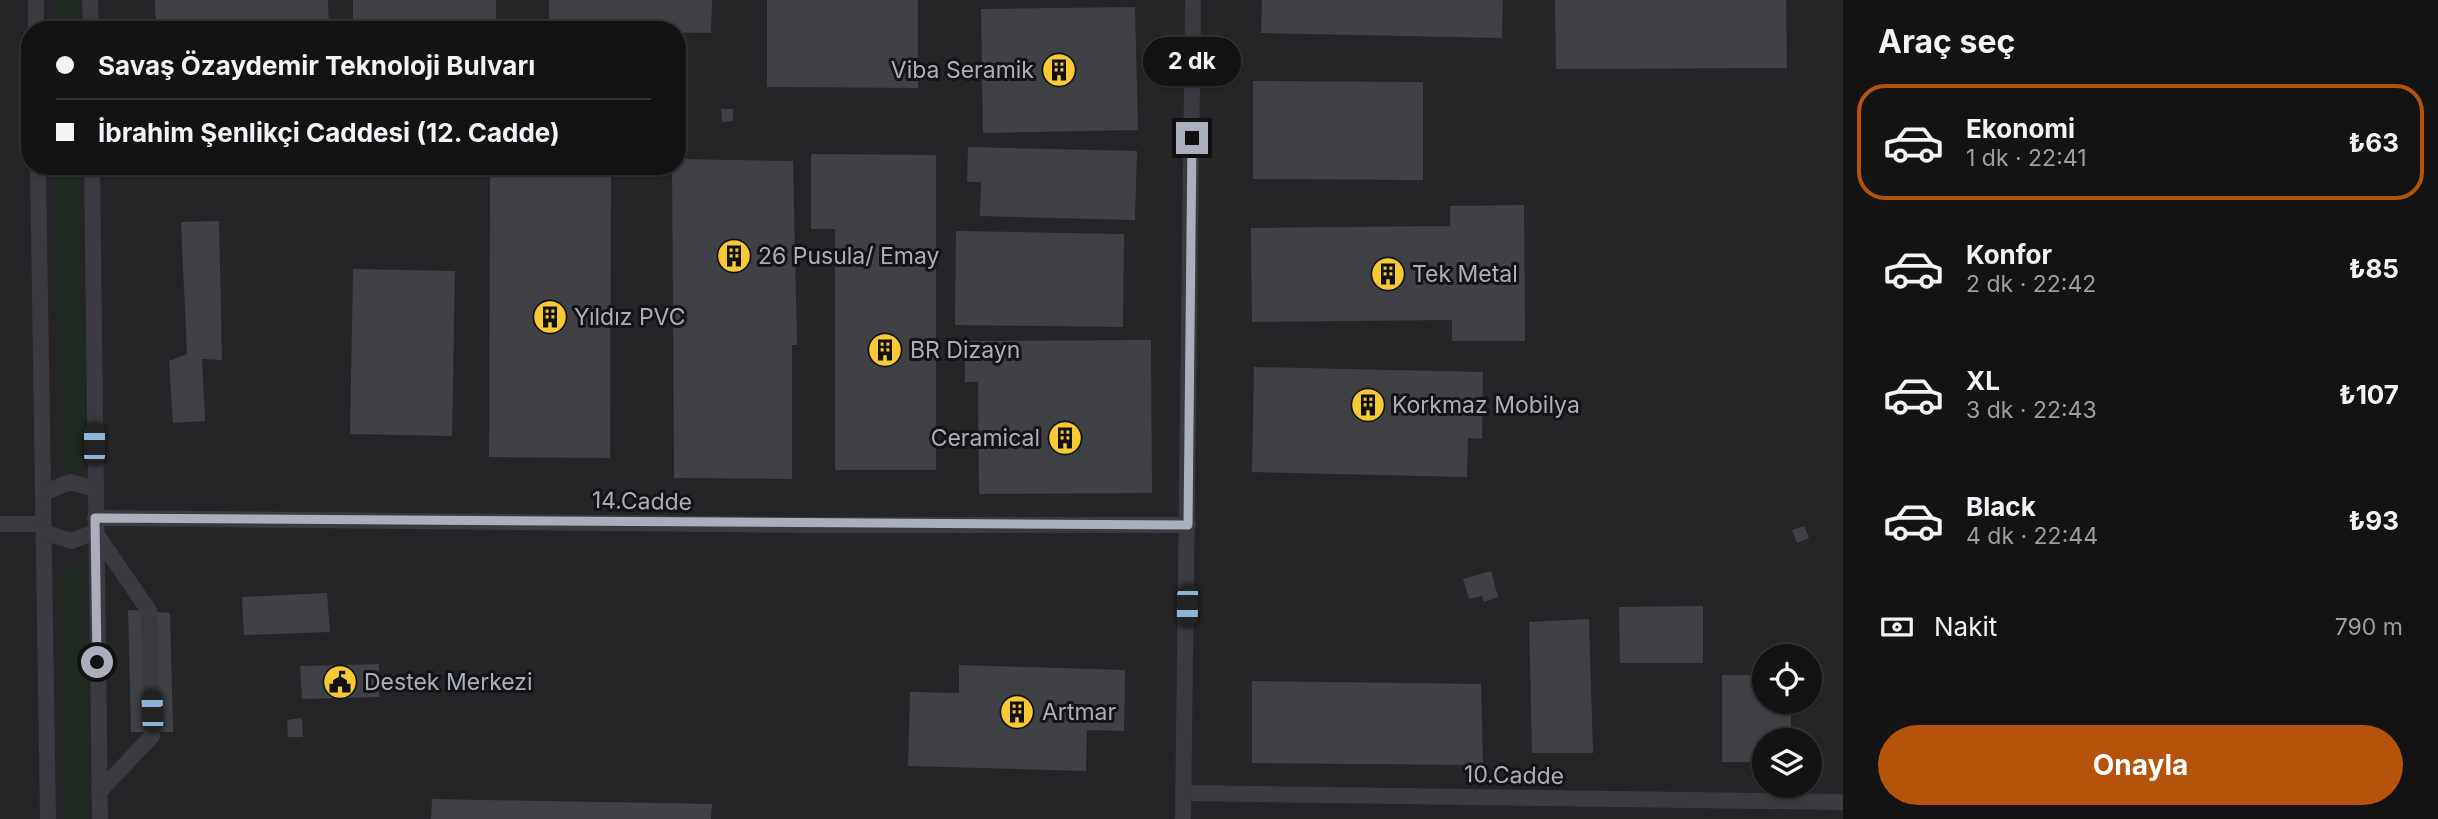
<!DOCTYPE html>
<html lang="tr">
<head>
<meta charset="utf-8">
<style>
	body { margin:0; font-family:Inter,sans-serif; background:#1c1c1d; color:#f1f3f6; height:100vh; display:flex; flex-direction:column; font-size:26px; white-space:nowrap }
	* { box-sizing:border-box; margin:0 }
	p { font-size:23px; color:#9d9ea0 }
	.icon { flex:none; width:38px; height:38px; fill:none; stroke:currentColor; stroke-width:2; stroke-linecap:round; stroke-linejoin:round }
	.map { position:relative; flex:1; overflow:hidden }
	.side { display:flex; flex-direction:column; background:#131314; width:595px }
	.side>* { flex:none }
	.guide { position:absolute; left:21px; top:21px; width:665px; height:154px; border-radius:28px; box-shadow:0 2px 5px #0004,0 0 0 2px #323234; display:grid; align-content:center; height:154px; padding:0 35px; background:#131314 }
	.tools { position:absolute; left:1752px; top:644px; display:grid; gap:14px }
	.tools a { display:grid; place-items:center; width:70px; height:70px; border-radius:50%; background:#131314; box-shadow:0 2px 5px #0004,0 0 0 2px #323234; font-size:35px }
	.end { position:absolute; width:32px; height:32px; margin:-16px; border:9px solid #abaebb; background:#111; box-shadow:0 0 0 4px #111 }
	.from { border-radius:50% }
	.bubble { position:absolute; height:49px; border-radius:24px; background:#131314; box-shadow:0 2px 5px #0004,0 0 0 2px #323234; font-size:23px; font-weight:700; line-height:49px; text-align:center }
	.car { position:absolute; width:21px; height:42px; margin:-21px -10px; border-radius:9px; box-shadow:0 0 5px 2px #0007; background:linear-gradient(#222 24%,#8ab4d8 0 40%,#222 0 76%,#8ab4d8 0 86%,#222 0) }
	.guide b { display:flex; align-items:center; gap:24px; height:66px; font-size:26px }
	.guide b+b { border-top:2px solid #323234 }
	.guide i { width:18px; height:18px; background:#f1f3f6 }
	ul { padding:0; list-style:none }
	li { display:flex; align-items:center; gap:21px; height:116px; margin:0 14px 10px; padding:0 21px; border:4px solid transparent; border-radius:28px }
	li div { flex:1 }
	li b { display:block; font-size:26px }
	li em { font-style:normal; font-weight:700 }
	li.current { border-color:#b45309 }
	li>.icon { width:63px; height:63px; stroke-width:1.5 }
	h2 { padding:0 35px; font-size:32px; line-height:84px }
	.pay { display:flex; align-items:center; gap:18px; height:77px; padding:0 35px; font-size:26px }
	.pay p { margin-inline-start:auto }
	.primary-button { display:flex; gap:14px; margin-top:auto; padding:14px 35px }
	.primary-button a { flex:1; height:80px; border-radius:42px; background:#b45309; color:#fff; font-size:28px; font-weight:700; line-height:80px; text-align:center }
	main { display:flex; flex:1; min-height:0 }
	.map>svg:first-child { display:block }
	.built { fill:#252528; fill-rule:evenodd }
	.green { fill:#202922 }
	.building { fill:#404145 }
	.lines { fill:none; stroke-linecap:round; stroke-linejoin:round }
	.minor { stroke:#3a3a40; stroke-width:16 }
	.route { stroke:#abaebb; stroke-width:9 }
	.labels { text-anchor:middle; stroke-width:6; stroke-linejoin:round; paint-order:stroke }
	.poi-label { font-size:23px; fill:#abaebb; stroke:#141416; text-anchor:start }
	.street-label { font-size:23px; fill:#abaebb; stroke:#141416 }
</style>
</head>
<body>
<main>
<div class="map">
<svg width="1843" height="819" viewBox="0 0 1843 819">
	<rect width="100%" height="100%" fill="#19191b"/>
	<path class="built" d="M0,0h1843v819h-1843zM30,30h647v136h-647zM1764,656h46v46h-46zM1764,740h46v46h-46z"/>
	<g class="green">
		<rect x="55" y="0" width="26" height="30"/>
		<path d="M57,166h25l4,309 -24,1z"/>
		<path d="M87,558l3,261h-27l-2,-244z"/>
	</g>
	<g class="building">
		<path d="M155,0h173l1,30h-173z"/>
		<rect x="353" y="0" width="143" height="30"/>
		<path d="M549,0h163l-1,33 -162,-3z"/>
		<path d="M767,0h151v88l-151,-1z"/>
		<path d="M1262,0h241l-1,38 -241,-5z"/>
		<path d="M1555,0h231l1,68 -231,1z"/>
		<path d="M1135,7l3,123 -155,3 -2,-124z"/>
		<path d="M1253,81l170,1v98l-170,-1z"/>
		<path d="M721,109h12v12l-11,1z"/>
		<path d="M968,147l169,4 -2,69 -155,-4 1,-34h-14z"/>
		<path d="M811,154l125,1v315h-101v-241h-24z"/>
		<path d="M677,159l116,2 4,184h-5v134l-118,-1 -2,-312h5z"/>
		<path d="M490,176l121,1 -1,281 -121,-1z"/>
		<path d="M1524,205l1,136h-73v-21l-200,2 -1,-94 199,-2v-20z"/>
		<path d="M219,221l3,139 -20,-1 3,62 -32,2 -4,-62 18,-7 -6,-132z"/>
		<path d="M956,231l168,3 -1,93 -168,-2z"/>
		<path d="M353,269l102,2 -3,165 -102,-2z"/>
		<path d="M1151,340l1,153 -173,1 -1,-112h-13v-41z"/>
		<path d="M1254,367l229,5 -1,67 -14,-1 -1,39 -215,-5z"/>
		<path d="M1804,526l5,12 -12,5 -5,-13z"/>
		<path d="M1491,571l7,26 -14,5 -2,-6 -13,3 -6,-20z"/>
		<path d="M327,593l3,39 -86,3 -2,-38z"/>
		<path d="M1703,606v57h-83l-1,-56z"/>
		<path d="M128,610l42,3 3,119h-42z"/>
		<path d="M1589,619l4,134h-61l-3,-131z"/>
		<path d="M379,664v33l-77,2 -2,-33z"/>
		<path d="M959,665l166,5 -1,61 -37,-1 -1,41 -178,-5 2,-74 49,1z"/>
		<path d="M1722,675h42v27h27v38h-27v22h-42z"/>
		<path d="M1252,681l229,3 2,81 -231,-2z"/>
		<path d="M302,718l1,19h-15l-1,-17z"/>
		<path d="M432,799l280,5 -1,15h-280z"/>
	</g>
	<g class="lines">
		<g class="minor">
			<path d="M36,0v30"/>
			<path d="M90,0l1,30"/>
			<path d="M38,166l10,653"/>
			<path d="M92,166l8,653"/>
			<path d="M43,493l27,-11 25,7"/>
			<path d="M95,518l714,7h379"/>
			<path d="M0,524h43"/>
			<path d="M44,532l27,9 24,-9 54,79 3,125 -53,56"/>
			<path d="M1184,793l659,9"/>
			<path d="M1183,819l10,-819"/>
		</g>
	</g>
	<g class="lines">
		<path class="route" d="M97,662l-2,-144 1093,7 4,-387"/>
	</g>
	<defs>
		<g id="building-disc" transform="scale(1.75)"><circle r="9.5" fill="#f7c934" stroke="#141416"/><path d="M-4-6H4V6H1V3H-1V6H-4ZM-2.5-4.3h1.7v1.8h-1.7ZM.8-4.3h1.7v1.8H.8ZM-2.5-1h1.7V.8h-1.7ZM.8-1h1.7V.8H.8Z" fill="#111"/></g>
		<g id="civic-disc" transform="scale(1.75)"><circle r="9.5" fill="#f7c934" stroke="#141416"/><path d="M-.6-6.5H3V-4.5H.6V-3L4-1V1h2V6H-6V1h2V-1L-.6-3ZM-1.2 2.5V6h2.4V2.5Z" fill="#111"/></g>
	</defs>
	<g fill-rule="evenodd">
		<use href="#building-disc" x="1059" y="70"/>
		<use href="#building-disc" x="734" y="256"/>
		<use href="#building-disc" x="1388" y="274"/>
		<use href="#building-disc" x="550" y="317"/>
		<use href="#building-disc" x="885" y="350"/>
		<use href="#building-disc" x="1368" y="405"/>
		<use href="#building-disc" x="1065" y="438"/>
		<use href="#civic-disc" x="340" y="682"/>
		<use href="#building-disc" x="1017" y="712"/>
	</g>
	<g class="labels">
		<g class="poi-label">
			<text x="1034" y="78" text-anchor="end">Viba Seramik</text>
			<text x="758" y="264">26 Pusula/ Emay</text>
			<text x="1412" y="282">Tek Metal</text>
			<text x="574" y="325">Yıldız PVC</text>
			<text x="910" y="358">BR Dizayn</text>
			<text x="1392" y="413">Korkmaz Mobilya</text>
			<text x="1040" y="446" text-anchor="end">Ceramical</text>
			<text x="364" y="690">Destek Merkezi</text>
			<text x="1042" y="720">Artmar</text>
		</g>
		<g class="street-label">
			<text transform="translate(642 501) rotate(1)" y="8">14.Cadde</text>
			<text transform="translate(1514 775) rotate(1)" y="8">10.Cadde</text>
		</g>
	</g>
</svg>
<div class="tools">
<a><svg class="icon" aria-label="locate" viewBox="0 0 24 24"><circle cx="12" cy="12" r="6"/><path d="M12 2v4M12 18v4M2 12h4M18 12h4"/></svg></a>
<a><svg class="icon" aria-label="layers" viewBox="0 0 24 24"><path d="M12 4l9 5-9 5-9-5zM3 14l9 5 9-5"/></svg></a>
</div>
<i class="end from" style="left:97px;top:662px"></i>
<i class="end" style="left:1192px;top:138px"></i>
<div class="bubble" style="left:1143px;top:37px;width:98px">2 dk</div>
<i class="car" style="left:94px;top:444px;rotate:0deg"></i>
<i class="car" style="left:1187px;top:606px;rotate:181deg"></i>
<i class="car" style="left:152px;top:711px;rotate:358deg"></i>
<div class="guide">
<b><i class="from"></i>Savaş Özaydemir Teknoloji Bulvarı</b>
<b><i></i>İbrahim Şenlikçi Caddesi (12. Cadde)</b>
</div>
</div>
<section class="side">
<h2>Araç seç</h2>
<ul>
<li class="current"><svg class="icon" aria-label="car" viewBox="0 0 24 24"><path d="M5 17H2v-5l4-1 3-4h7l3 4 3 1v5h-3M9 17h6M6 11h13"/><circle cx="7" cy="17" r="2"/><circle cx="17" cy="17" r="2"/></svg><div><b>Ekonomi</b><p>1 dk · 22:41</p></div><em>₺63</em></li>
<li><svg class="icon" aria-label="car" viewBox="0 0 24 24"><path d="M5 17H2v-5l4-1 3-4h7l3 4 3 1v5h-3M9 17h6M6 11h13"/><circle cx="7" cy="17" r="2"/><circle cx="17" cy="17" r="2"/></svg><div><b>Konfor</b><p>2 dk · 22:42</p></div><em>₺85</em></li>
<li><svg class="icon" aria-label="car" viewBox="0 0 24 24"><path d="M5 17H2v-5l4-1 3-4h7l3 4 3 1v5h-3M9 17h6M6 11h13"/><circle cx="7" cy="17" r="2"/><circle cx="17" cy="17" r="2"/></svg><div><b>XL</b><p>3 dk · 22:43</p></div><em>₺107</em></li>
<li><svg class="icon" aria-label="car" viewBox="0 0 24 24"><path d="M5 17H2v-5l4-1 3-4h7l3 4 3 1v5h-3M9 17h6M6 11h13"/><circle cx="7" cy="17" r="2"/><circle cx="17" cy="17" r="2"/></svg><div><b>Black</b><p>4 dk · 22:44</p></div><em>₺93</em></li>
</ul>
<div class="pay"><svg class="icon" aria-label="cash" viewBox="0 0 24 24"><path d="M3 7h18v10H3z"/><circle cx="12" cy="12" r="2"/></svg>Nakit<p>790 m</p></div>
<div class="primary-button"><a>Onayla</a></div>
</section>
</main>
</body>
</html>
